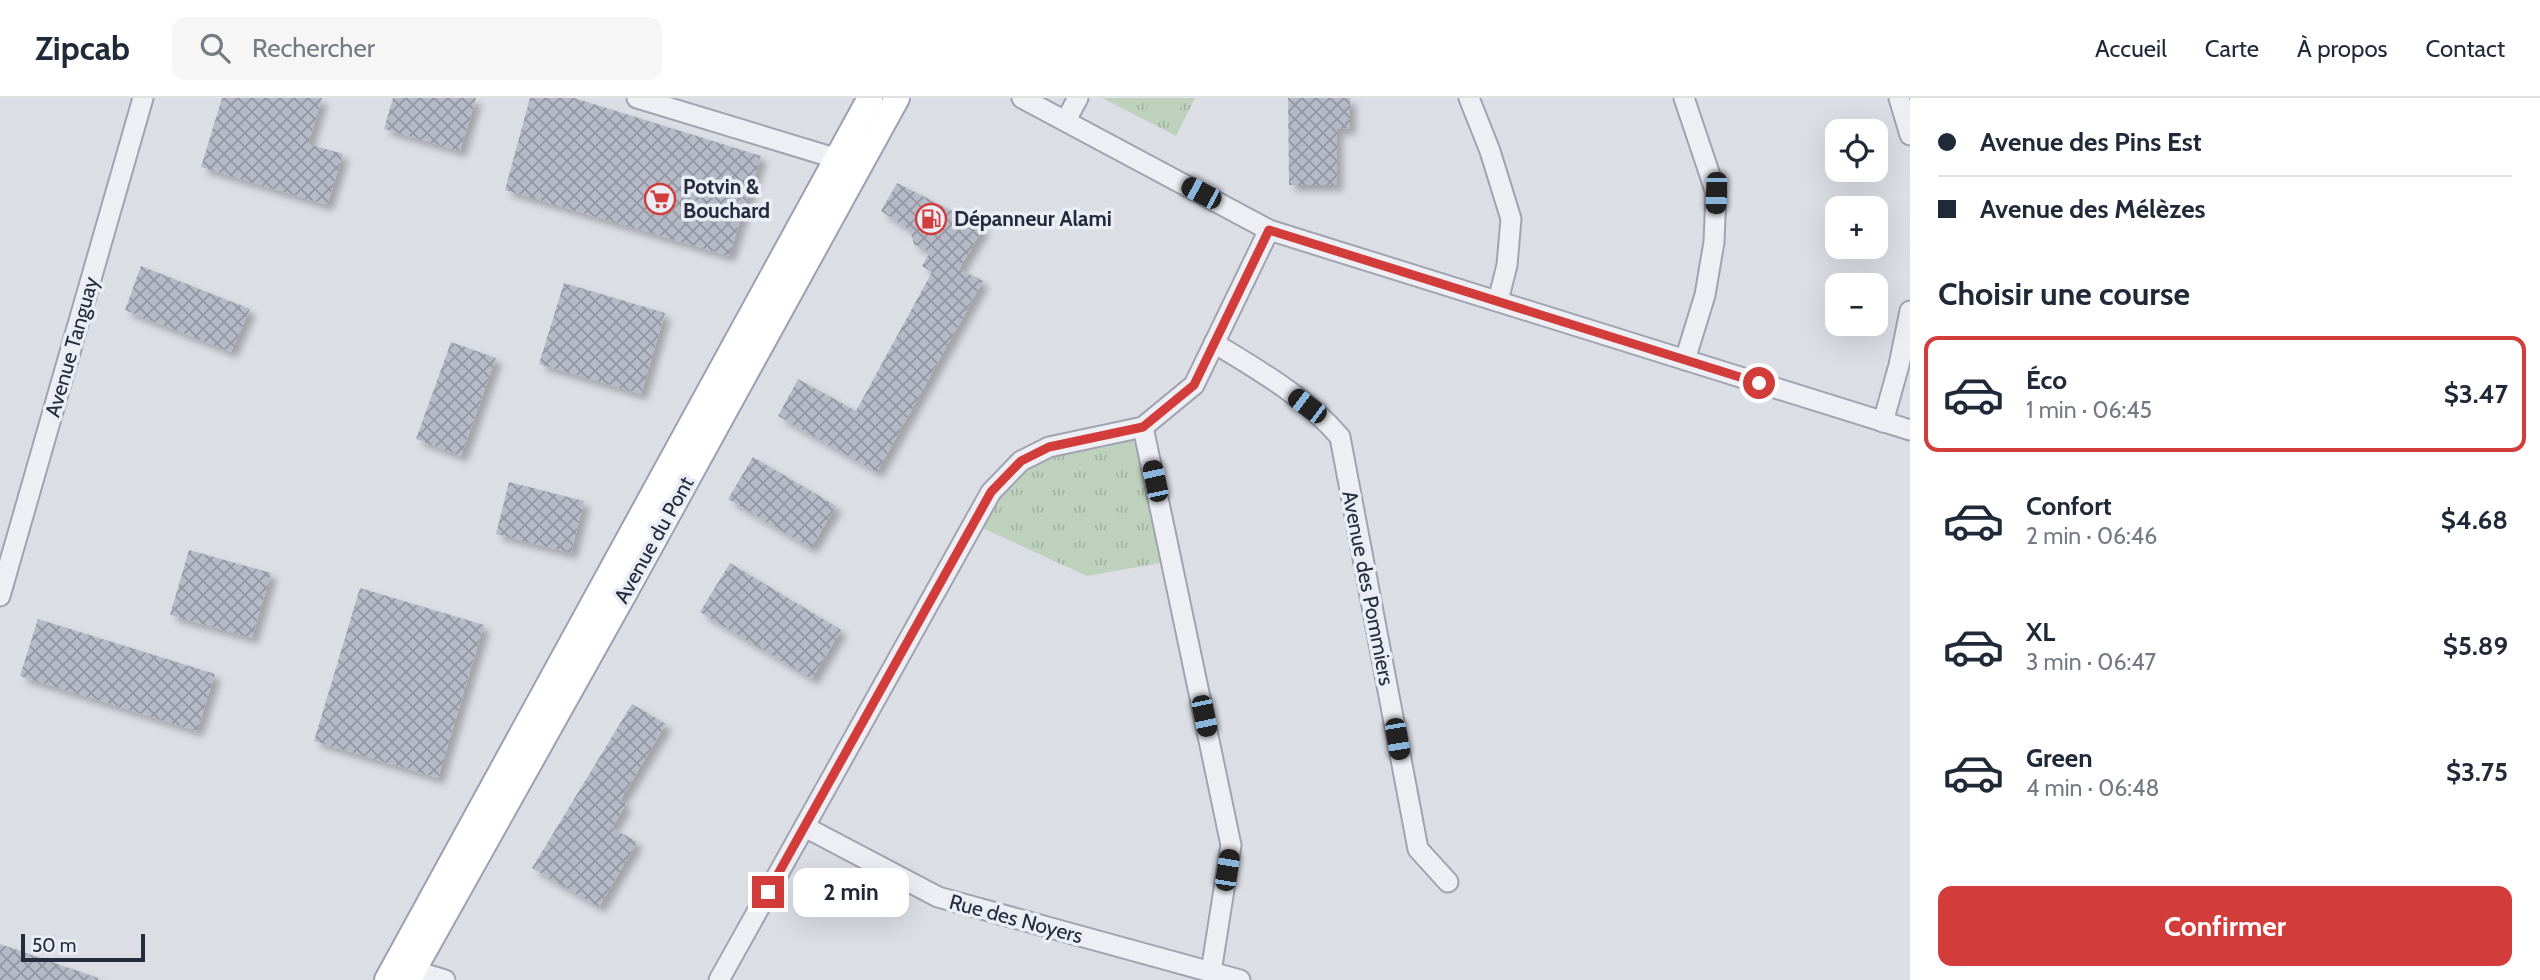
<!DOCTYPE html>
<html lang="fr">
<head>
<meta charset="utf-8">
<style>
	body { margin:0; font-family:Cabin,sans-serif; background:#f6f6f7; color:#1f2937; height:100vh; display:flex; flex-direction:column; font-size:26px; white-space:nowrap }
	* { box-sizing:border-box; margin:0 }
	p { font-size:23px; color:#747a83 }
	.icon { flex:none; width:38px; height:38px; fill:none; stroke:currentColor; stroke-width:2; stroke-linecap:round; stroke-linejoin:round }
	.map { position:relative; flex:1; overflow:hidden }
	.side { display:flex; flex-direction:column; background:#fff; width:630px }
	.side>* { flex:none }
	.top-card { display:grid; align-content:center; height:154px; padding:0 28px; background:#fff }
	.controls { position:absolute; left:1825px; top:21px; display:grid; gap:14px }
	.controls a { display:grid; place-items:center; width:63px; height:63px; border-radius:14px; background:#fff; box-shadow:0 7px 28px #0002; font-size:35px }
	.scale { position:absolute; left:21px; bottom:18px; width:124px; box-sizing:border-box; padding-left:7px; border:4px solid #252a3d; border-top:0; font-size:19px; line-height:24px; white-space:nowrap; color:#252a3d; -webkit-text-stroke:5px #ebedf4; paint-order:stroke }
	.end { position:absolute; width:32px; height:32px; margin:-16px; border:9px solid #d23c3a; background:#fff; box-shadow:0 0 0 4px #fff }
	.from { border-radius:50% }
	.bubble { position:absolute; height:49px; border-radius:14px; background:#fff; box-shadow:0 7px 28px #0002; font-size:23px; font-weight:700; line-height:49px; text-align:center }
	.car { position:absolute; width:21px; height:42px; margin:-21px -10px; border-radius:9px; box-shadow:0 0 5px 2px #0007; background:linear-gradient(#222 24%,#8ab4d8 0 40%,#222 0 76%,#8ab4d8 0 86%,#222 0) }
	.top-card b { display:flex; align-items:center; gap:24px; height:66px; font-size:26px }
	.top-card b+b { border-top:2px solid #e0e1e3 }
	.top-card i { width:18px; height:18px; background:#1f2937 }
	ul { padding:0; list-style:none }
	li { display:flex; align-items:center; gap:21px; height:116px; margin:0 14px 10px; padding:0 14px; border:4px solid transparent; border-radius:14px }
	li div { flex:1 }
	li b { display:block; font-size:26px }
	li em { font-style:normal; font-weight:700 }
	li.current { border-color:#d23c3a }
	li>.icon { width:63px; height:63px; stroke-width:1.5 }
	h2 { padding:0 28px; font-size:32px; line-height:84px }
	.action { display:flex; gap:14px; margin-top:auto; padding:14px 28px }
	.action a { flex:1; height:80px; border-radius:14px; background:#d23c3a; color:#fff; font-size:28px; font-weight:700; line-height:80px; text-align:center }
	header { display:flex; align-items:center; gap:42px; box-sizing:border-box; height:98px; padding:0 35px; background:#fff; border-bottom:2px solid #e0e1e3 }
	header strong { font-size:33px }
	nav { display:flex; gap:38px; margin-inline-start:auto; font-size:24px }
	.search { width:490px; height:63px; background:#f6f6f7; display:flex; align-items:center; gap:18px; box-sizing:border-box; padding:0 24px; border-radius:14px; color:#747a83; font-size:26px }
	main { display:flex; flex:1; min-height:0 }
	.map>svg:first-child { display:block }
	.park { fill:url(#park-tufts) }
	.pitch { fill:#bed1bc }
	.building { fill:url(#building-cross-hatch); filter:url(#shadow) }
	.lines { fill:none; stroke-linecap:round; stroke-linejoin:round }
	.minor-casing { stroke:#a1a4b0; stroke-width:23 }
	.major-casing { stroke:#9ba0b2; stroke-width:28 }
	.minor { stroke:#eeeff5; stroke-width:19 }
	.major { stroke:#fff; stroke-width:24 }
	.route { stroke:#d23c3a; stroke-width:9 }
	.labels { text-anchor:middle; stroke-width:7; stroke-linejoin:round; paint-order:stroke }
	.poi-label { font-size:21px; font-weight:bold; fill:#252a3d; stroke:#ebedf4; text-anchor:start }
	.street-label { font-size:21px; fill:#252a3d; stroke:#ebedf4 }
</style>
</head>
<body>
<header>
<strong>Zipcab</strong>
<div class="search"><svg class="icon" aria-label="search" viewBox="0 0 24 24"><circle cx="10" cy="10" r="6"/><path d="M15 15l6 6"/></svg>Rechercher</div>
<nav><a>Accueil</a><a>Carte</a><a>À propos</a><a>Contact</a></nav>
</header>
<main>
<div class="map">
<svg width="1910" height="882" viewBox="0 0 1910 882">
	<defs>
		<pattern id="park-tufts" width="24" height="20" patternUnits="userSpaceOnUse" patternTransform="scale(1.75)"><rect width="24" height="20" fill="#bed1bc"/><path d="M3 7l-1-3M5 7V3M7 7l1-3M15 17l-1-3M17 17v-4M19 17l1-3" fill="none" stroke="#a3b4a2"/></pattern>
		<pattern id="building-cross-hatch" width="8" height="8" patternUnits="userSpaceOnUse" patternTransform="scale(1.75)"><rect width="8" height="8" fill="#b6b9c6"/><path d="M0 0l8 8M0 8l8-8" fill="none" stroke="#9497a2"/></pattern>
		<filter id="shadow"><feDropShadow dx="6" dy="6" stdDeviation="3.5" flood-color="#0004"/></filter>
	</defs>
	<rect width="100%" height="100%" fill="#dcdee6"/>
	<g class="park">
		<path d="M1102,0h93l-19,38z"/>
		<path d="M1141,332l31,131 -85,15 -111,-51 45,-64z"/>
	</g>
	<path class="pitch" d="M1152,0h33l-13,27 -27,-14z"/>
	<g class="building">
		<path d="M222,0h100l-14,46 35,10 -16,51 -126,-38z"/>
		<path d="M393,0h83l-16,53 -76,-22z"/>
		<path d="M530,0h44l187,58 -32,100 -224,-66z"/>
		<path d="M1288,0h62v30l-13,1v56h-48z"/>
		<path d="M897,85l87,44 -25,42 24,12 -106,191 -99,-56 20,-37 58,32 76,-139 -10,-6 8,-14 -16,-8 -4,-14 -29,-19z"/>
		<path d="M141,168l109,43 -19,43 -106,-42z"/>
		<path d="M564,185l101,30 -24,81 -102,-30z"/>
		<path d="M451,244l45,16 -35,98 -45,-17z"/>
		<path d="M753,359l83,49 -25,42 -83,-49z"/>
		<path d="M509,384l75,19 -13,52 -75,-19z"/>
		<path d="M189,452l82,23 -19,65 -82,-23z"/>
		<path d="M730,465l111,67 -29,49 -112,-67z"/>
		<path d="M360,490l124,37 -46,153 -124,-37z"/>
		<path d="M38,521l177,55 -18,57 -177,-55z"/>
		<path d="M632,606l34,20 -46,77 6,3 -14,24 25,14 -38,65 -67,-39z"/>
		<path d="M0,846l98,34v2h-98z"/>
	</g>
	<g class="lines">
		<g class="minor-casing">
			<g id="minor">
				<path d="M637,0l201,61"/>
				<path d="M1022,0l247,132 641,200"/>
				<path d="M1469,0l21,53 21,68 -4,46 -9,36"/>
				<path d="M1684,0l32,95 -2,49 -9,53 -20,65"/>
				<path d="M1899,0l11,37"/>
				<path d="M1066,22l12,-22"/>
				<path d="M1214,245c44,27 92,54 126,94l78,412 30,33"/>
				<path d="M1883,324l16,-57 11,-54"/>
				<path d="M1143,329l88,418 -20,127"/>
				<path d="M0,498l143,-498"/>
				<path d="M805,729l133,70 302,83"/>
				<path d="M403,869l42,13"/>
				<path d="M719,882l272,-488 30,-31 28,-14 94,-20 51,-42 75,-155"/>
			</g>
		</g>
		<g class="major-casing">
			<g id="major">
				<path d="M387,882l483,-882"/>
				<path d="M408,882l215,-384 274,-498"/>
			</g>
		</g>
		<use href="#minor" class="minor"/>
		<use href="#major" class="major"/>
	</g>
	<g class="lines">
		<path class="route" d="M768,794l223,-400 30,-31 28,-14 94,-20 51,-42 75,-155 490,153"/>
	</g>
	<defs>
		<g id="supermarket-ring" transform="scale(1.575)"><circle r="9.5" fill="#ebedf4" stroke="#d23c3a" stroke-width="1.5"/><path d="M-6-5.5h2.5l.6 2H6L4.5 2H-2.5L-4.4-4H-6ZM-1.5 3.2a1.3 1.3 0 1 0 .1 0ZM3 3.2a1.3 1.3 0 1 0 .1 0Z" fill="#d23c3a"/></g>
		<g id="fuel-ring" transform="scale(1.575)"><circle r="9.5" fill="#ebedf4" stroke="#d23c3a" stroke-width="1.5"/><path d="M-5.5-6h7V0h2V4h1.3V-2.5L3-4.5l.8-.8L6-3V5H2.5V1h-1V6h-7ZM-4.2-4.7v3.2H.2V-4.7Z" fill="#d23c3a"/></g>
	</defs>
	<g fill-rule="evenodd">
		<use href="#supermarket-ring" x="660" y="101"/>
		<use href="#fuel-ring" x="931" y="121"/>
	</g>
	<g class="labels">
		<g class="poi-label">
			<text x="683" y="96">Potvin &amp;<tspan x="683" dy="24">Bouchard</tspan></text>
			<text x="954" y="128">Dépanneur Alami</text>
		</g>
		<g class="street-label">
			<text transform="translate(72 249) rotate(-74)" y="7">Avenue Tanguay</text>
			<text transform="translate(654 442) rotate(-61)" y="7">Avenue du Pont</text>
			<text transform="translate(1368 490) rotate(79)" y="7">Avenue des Pommiers</text>
			<text transform="translate(1016 821) rotate(15)" y="7">Rue des Noyers</text>
		</g>
	</g>
</svg>
<div class="controls">
<a><svg class="icon" aria-label="locate" viewBox="0 0 24 24"><circle cx="12" cy="12" r="6"/><path d="M12 2v4M12 18v4M2 12h4M18 12h4"/></svg></a>
<a>+</a>
<a>−</a>
</div>
<div class="scale">50 m</div>
<i class="end from" style="left:1759px;top:285px"></i>
<i class="end" style="left:768px;top:794px"></i>
<div class="bubble" style="left:793px;top:770px;width:116px">2 min</div>
<i class="car" style="left:1201px;top:95px;rotate:298deg"></i>
<i class="car" style="left:1716px;top:95px;rotate:182deg"></i>
<i class="car" style="left:1307px;top:308px;rotate:307deg"></i>
<i class="car" style="left:1155px;top:383px;rotate:348deg"></i>
<i class="car" style="left:1204px;top:618px;rotate:168deg"></i>
<i class="car" style="left:1397px;top:641px;rotate:170deg"></i>
<i class="car" style="left:1227px;top:772px;rotate:9deg"></i>
</div>
<section class="side">
<div class="top-card">
<b><i class="from"></i>Avenue des Pins Est</b>
<b><i></i>Avenue des Mélèzes</b>
</div>
<h2>Choisir une course</h2>
<ul>
<li class="current"><svg class="icon" aria-label="car" viewBox="0 0 24 24"><path d="M5 17H2v-5l4-1 3-4h7l3 4 3 1v5h-3M9 17h6M6 11h13"/><circle cx="7" cy="17" r="2"/><circle cx="17" cy="17" r="2"/></svg><div><b>Éco</b><p>1 min · 06:45</p></div><em>$3.47</em></li>
<li><svg class="icon" aria-label="car" viewBox="0 0 24 24"><path d="M5 17H2v-5l4-1 3-4h7l3 4 3 1v5h-3M9 17h6M6 11h13"/><circle cx="7" cy="17" r="2"/><circle cx="17" cy="17" r="2"/></svg><div><b>Confort</b><p>2 min · 06:46</p></div><em>$4.68</em></li>
<li><svg class="icon" aria-label="car" viewBox="0 0 24 24"><path d="M5 17H2v-5l4-1 3-4h7l3 4 3 1v5h-3M9 17h6M6 11h13"/><circle cx="7" cy="17" r="2"/><circle cx="17" cy="17" r="2"/></svg><div><b>XL</b><p>3 min · 06:47</p></div><em>$5.89</em></li>
<li><svg class="icon" aria-label="car" viewBox="0 0 24 24"><path d="M5 17H2v-5l4-1 3-4h7l3 4 3 1v5h-3M9 17h6M6 11h13"/><circle cx="7" cy="17" r="2"/><circle cx="17" cy="17" r="2"/></svg><div><b>Green</b><p>4 min · 06:48</p></div><em>$3.75</em></li>
</ul>
<div class="action"><a>Confirmer</a></div>
</section>
</main>
</body>
</html>
